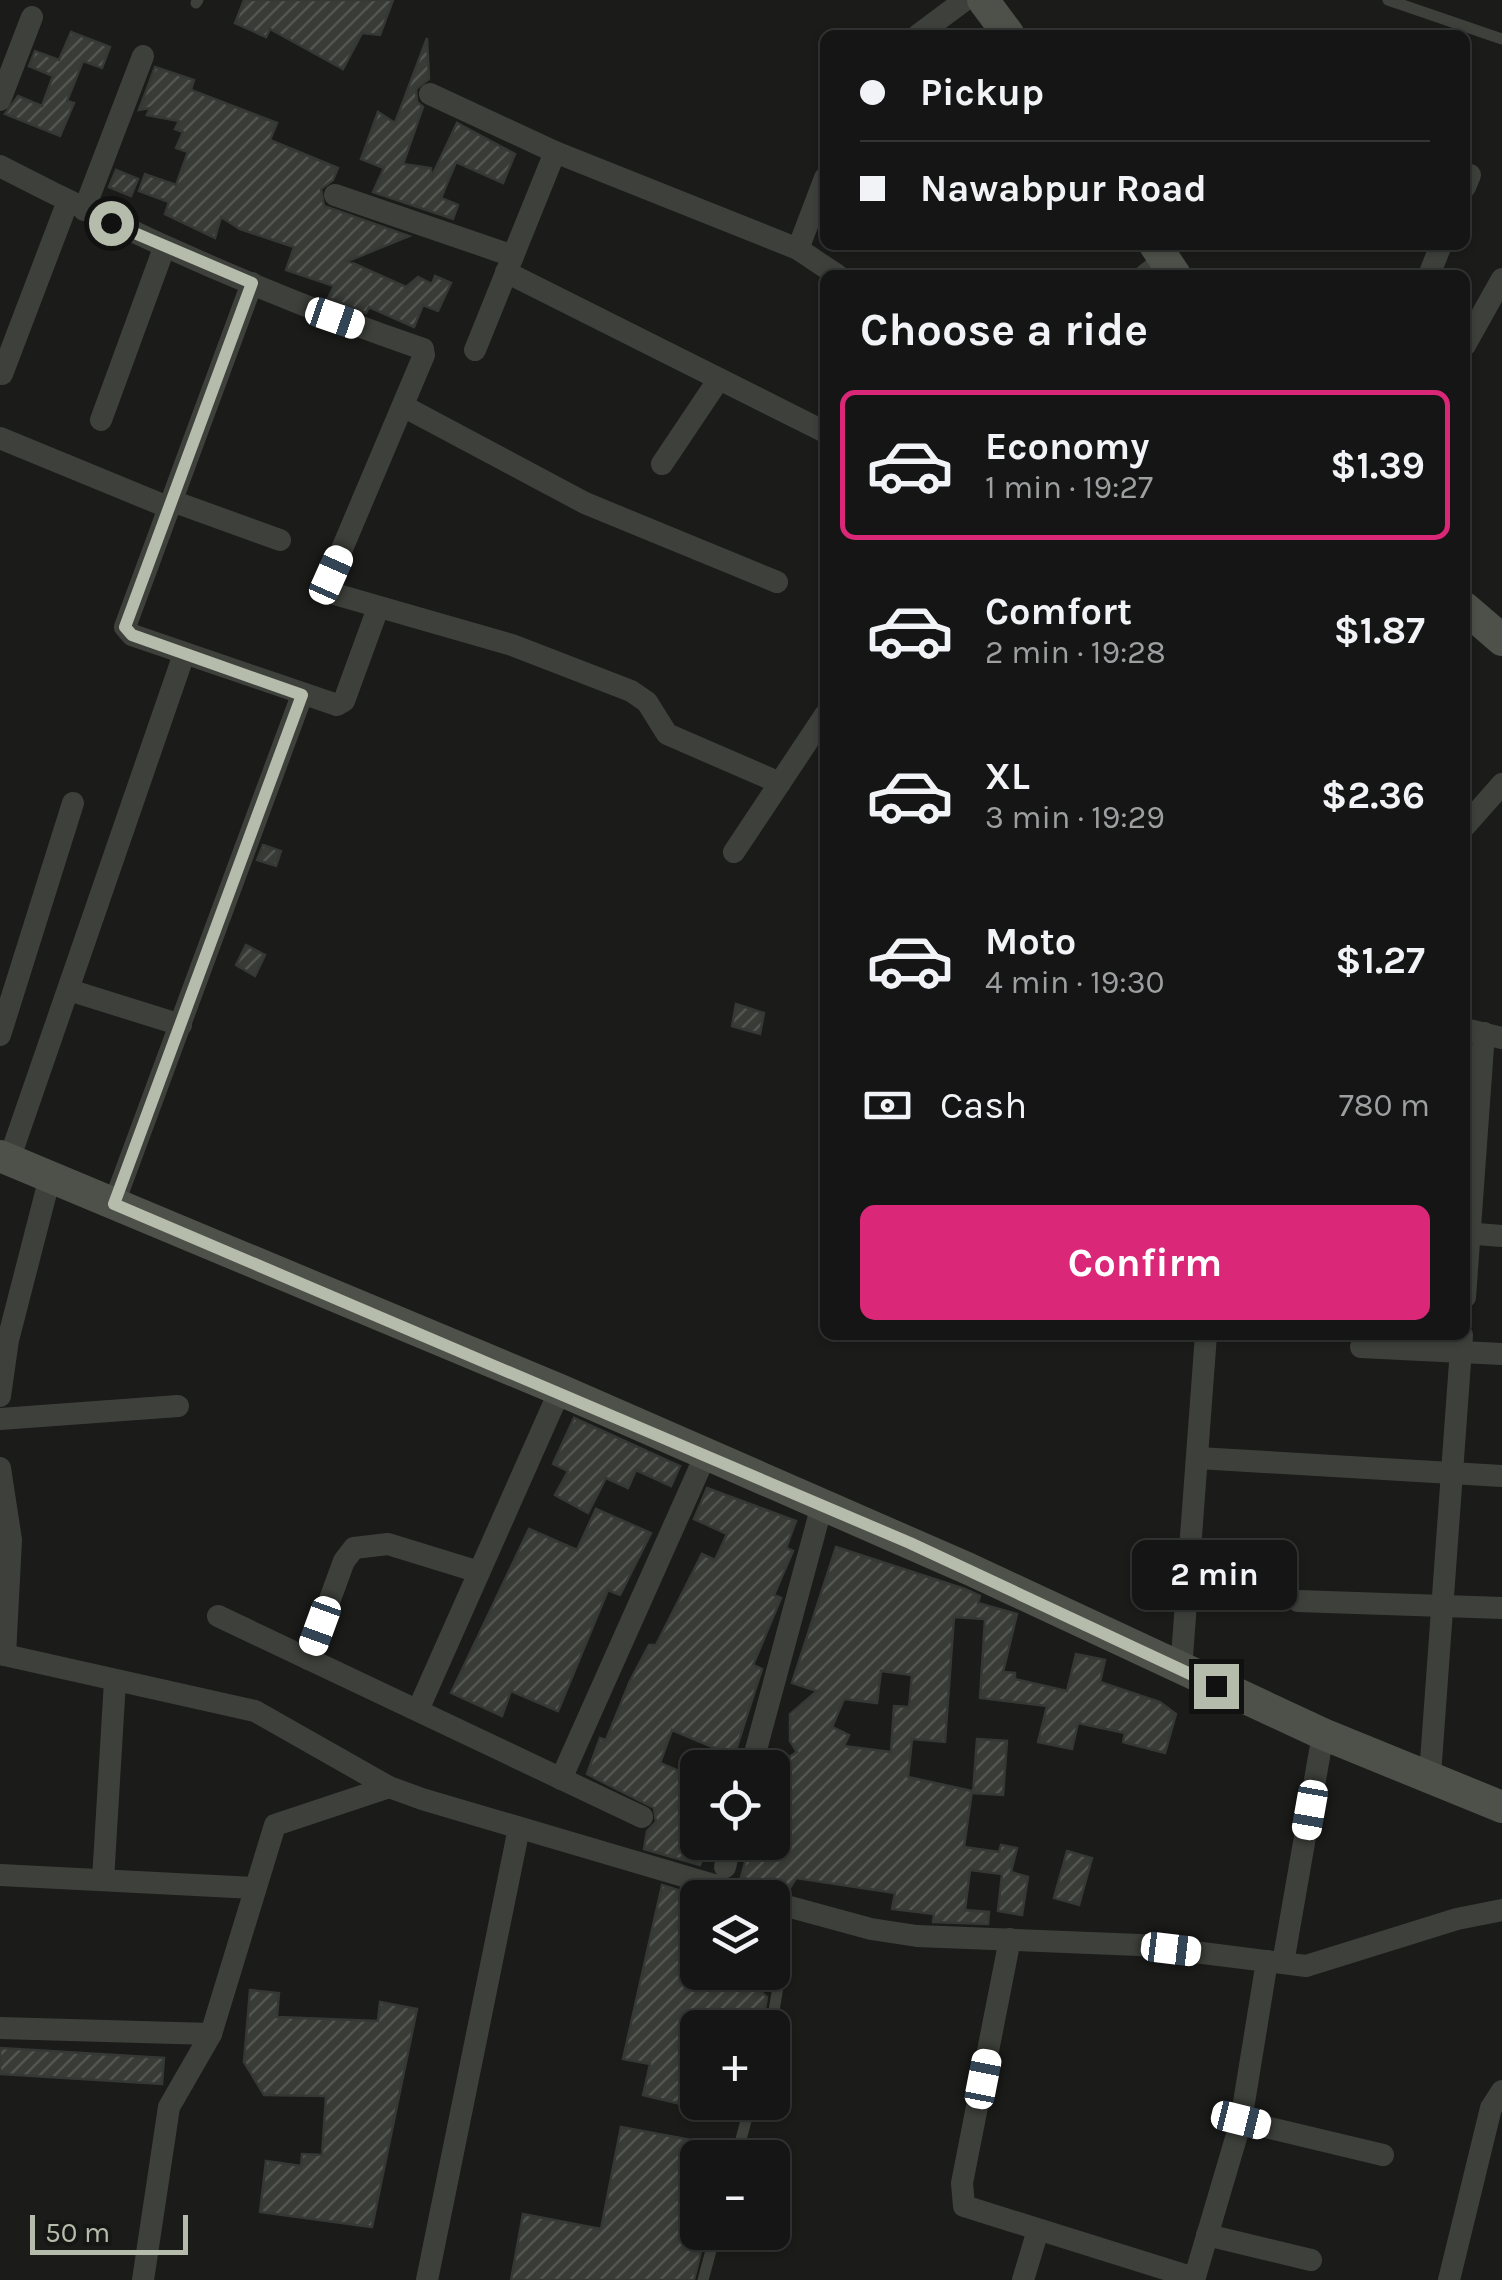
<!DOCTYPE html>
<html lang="en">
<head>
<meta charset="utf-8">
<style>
	body { margin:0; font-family:Karla,sans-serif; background:#1d1e1d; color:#f1f3f6; height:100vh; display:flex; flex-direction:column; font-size:38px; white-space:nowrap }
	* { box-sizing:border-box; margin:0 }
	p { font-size:32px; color:#9d9fa0 }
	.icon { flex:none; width:55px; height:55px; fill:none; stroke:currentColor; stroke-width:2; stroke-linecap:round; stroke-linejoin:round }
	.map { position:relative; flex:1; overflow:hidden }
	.panel { position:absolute; left:820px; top:270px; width:650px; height:1070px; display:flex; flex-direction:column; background:#141514; border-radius:15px; box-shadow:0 2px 8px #0004,0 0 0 2px #333434 }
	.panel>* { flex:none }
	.guide { position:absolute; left:820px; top:30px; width:650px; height:220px; border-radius:15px; box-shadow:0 2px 8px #0004,0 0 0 2px #333434; display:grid; align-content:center; height:220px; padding:0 40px; background:#141514 }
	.buttons { position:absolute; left:680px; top:1750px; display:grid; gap:20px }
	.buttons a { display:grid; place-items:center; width:110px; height:110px; border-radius:15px; background:#141514; box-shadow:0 2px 8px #0004,0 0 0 2px #333434; font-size:50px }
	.scale { position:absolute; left:30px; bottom:25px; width:158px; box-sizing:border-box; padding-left:10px; border:5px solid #b6bcac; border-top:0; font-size:28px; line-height:35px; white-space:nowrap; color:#b6bcac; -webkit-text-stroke:8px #161715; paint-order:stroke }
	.end { position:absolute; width:45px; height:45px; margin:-22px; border:12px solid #b6bcac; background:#111; box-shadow:0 0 0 5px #111 }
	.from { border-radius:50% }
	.bubble { position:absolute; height:70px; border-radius:15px; background:#141514; box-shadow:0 2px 8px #0004,0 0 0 2px #333434; font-size:32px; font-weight:700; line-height:70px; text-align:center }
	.car { position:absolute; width:30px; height:60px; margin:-30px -15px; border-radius:12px; box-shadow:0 0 8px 2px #0007; background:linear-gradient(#fff 24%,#345 0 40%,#fff 0 76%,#345 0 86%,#fff 0) }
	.guide b { display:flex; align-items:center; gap:35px; height:95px; font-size:38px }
	.guide b+b { border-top:2px solid #333434 }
	.guide i { width:25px; height:25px; background:#f1f3f6 }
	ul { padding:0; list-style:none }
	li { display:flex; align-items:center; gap:30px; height:150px; margin:0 20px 15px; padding:0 20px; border:5px solid transparent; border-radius:15px }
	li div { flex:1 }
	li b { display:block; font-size:38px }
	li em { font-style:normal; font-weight:700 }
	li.on { border-color:#db2777 }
	li>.icon { width:90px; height:90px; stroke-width:1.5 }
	h2 { padding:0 40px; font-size:45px; line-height:120px }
	.pay { display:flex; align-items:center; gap:25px; height:110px; padding:0 40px; font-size:38px }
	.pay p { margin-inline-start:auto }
	.button { display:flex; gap:20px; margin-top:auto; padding:20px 40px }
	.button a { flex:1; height:115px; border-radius:15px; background:#db2777; color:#fff; font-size:40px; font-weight:700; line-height:115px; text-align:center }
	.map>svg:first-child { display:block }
	.building { fill:url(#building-hatch); stroke:#353834; stroke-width:2.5; fill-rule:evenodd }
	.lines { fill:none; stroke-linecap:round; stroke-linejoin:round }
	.lane { stroke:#3e413b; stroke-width:11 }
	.street { stroke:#3e413b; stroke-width:22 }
	.secondary { stroke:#4e5149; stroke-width:32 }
	.route { stroke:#b6bcac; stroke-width:12 }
</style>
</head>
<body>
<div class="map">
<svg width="1502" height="2280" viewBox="0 0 1502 2280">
	<defs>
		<pattern id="building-hatch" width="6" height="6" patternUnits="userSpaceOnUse" patternTransform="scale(2.5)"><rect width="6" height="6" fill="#393b37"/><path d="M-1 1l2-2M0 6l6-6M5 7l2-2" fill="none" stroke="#535551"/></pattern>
	</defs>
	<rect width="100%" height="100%" fill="#1b1c1a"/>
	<g class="building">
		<path d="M244,0h149l-13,35 -18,-2 -19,36 -73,-40 -4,8 -31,-14z"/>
		<path d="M71,32l39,15 -8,21 -19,-7 -16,40 7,2 -14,33 -55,-22 13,-18 24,10 11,-30 -24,-10 6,-15 24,9z"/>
		<path d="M427,38l2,41 -13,10 1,13 6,5 -20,57 28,4v10l26,-55 58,31 -12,29 -47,-21 -15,36 17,7 -5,14 -80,-27 11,-24 -23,-9 17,-47 17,11z"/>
		<path d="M155,67l39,13 -3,10 86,33 -7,17 68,28 -5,12 -12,9 3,17 85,30 -61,25 58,26 12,-10 14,7 3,-8 16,7 -13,28 -15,-6 -9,22 -45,-20 -3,6 -38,-15 6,-12 -48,-16 8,-23 -54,-18 -19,-12 -6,21 -50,-24 4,-12 -30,-11 6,-17 31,11 12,-33 -12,-4 7,-16 -8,-3 4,-8 -32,-6 3,-7 -11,2z"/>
		<path d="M116,170l22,9 -7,17 -22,-9z"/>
		<path d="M263,845l18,6 -5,15 -19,-6z"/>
		<path d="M246,945l19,10 -10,21 -19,-11z"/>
		<path d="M736,1004l28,9 -4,21 -28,-8z"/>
		<path d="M574,1418l106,48 -9,20 -35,-16 -8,18 -22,-10 -18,35 -33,-18 13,-24 -15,-7z"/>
		<path d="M707,1488l89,33 -10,27 7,3 -19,44 7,3 -28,67 9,4 -28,87 -62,-26 -12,33 38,16v63h12l-10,23 -56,-16 3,-18 9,-9 -2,-14 -67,-34 13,-36 6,2 24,-59 19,-36h7l46,-91 13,6 12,-26 -33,-15z"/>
		<path d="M596,1509l55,24 -31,62 -12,-5 -50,121 -47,-20 -9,25 -51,-23 78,-164 48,21z"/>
		<path d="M836,1547l129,42 15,7 -2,7 39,11 -14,58 12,1v6l52,12 9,-37 29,6 -5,22 60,20 16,12 -11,39 -42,-11 2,-9 -47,-10 -6,26 -34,-7 9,-36 -67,-8 5,-79 -31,-2 -9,125 -33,-3 -4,38 64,14 -8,56 35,5 2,-7 16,3 -6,24 17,5 -6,38 -24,-4 4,-37 -32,-4 -5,40 24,2 -1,12 -55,-2 1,-8 -42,-5 3,-16 -99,-15 -8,13 -47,-14 10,-35h21v-63l6,-15 19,-12 -7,-11v-27l27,-23 -25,-8zM881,1671l31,4 -3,32 -15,-1 -3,46 -47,-6 5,-11 -17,-8 12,-28 33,4z"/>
		<path d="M977,1739l30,2 -4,54 -30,-2z"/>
		<path d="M1067,1851l25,7 -13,47 -25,-7z"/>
		<path d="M662,1885l41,13h-5v74h55l7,10 -2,7 9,8 -5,31h-64l-5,79 -50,-12 7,-31 -27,-5z"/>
		<path d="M250,1990l29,3 -2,24 101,4 2,-19 37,7 -45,218 -112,-15 6,-51 35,5 1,-12 20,1 4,-59 -62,-1 -20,-33z"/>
		<path d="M0,2048l164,10 -2,26 -162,-10z"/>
		<path d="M621,2127l108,20 -2,11h-29v80l6,1 -10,41h-183l12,-66 78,15z"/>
	</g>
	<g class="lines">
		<g class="lane">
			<path d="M1388,0l114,39"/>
			<path d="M196,3l2,-3"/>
			<path d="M762,1972l17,9 -8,47"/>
			<path d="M736,2158l15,-56"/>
			<path d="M703,2280l13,-48"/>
		</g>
		<g class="street">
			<path d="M918,35l47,-35"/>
			<path d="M430,94l125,58 243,97 39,26"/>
			<path d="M0,100l32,-83"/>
			<path d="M0,166c137,71 277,133 423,183l1,6 -93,220v18l181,52 119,46 16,11 20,32 113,49"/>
			<path d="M1465,187l5,-12"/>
			<path d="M335,195l178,61"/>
			<path d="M84,210l59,-154"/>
			<path d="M798,249l27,-71"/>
			<path d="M506,272l319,160"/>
			<path d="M1145,275l20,-15"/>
			<path d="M1429,275l12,-30"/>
			<path d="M252,283l-127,344 7,8 205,70 7,-4 34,-93"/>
			<path d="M1465,345l37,-66"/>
			<path d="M475,350l80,-198"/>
			<path d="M2,374l66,-173"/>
			<path d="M403,406l182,97 192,79"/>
			<path d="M101,420l63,-172"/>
			<path d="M0,438l170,70"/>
			<path d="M662,464l57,-85"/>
			<path d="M172,501l108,39"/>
			<path d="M1465,826l37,-42"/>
			<path d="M734,852l91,-137"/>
			<path d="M69,990l112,35"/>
			<path d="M1465,1029l37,9"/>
			<path d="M0,1035l73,-232"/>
			<path d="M9,1160l175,-506"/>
			<path d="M114,1203l188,-508"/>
			<path d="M1465,1233l37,3"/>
			<path d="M1465,1297l19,-264"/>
			<path d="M1361,1347l141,7"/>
			<path d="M0,1396l8,-56 42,-163"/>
			<path d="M0,1419l178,-13"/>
			<path d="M1198,1458l304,18"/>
			<path d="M0,1468l11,72 -6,115"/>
			<path d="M1298,1601l204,7"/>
			<path d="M218,1616l424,201"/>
			<path d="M0,1654l255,57 134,76 33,12 336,99"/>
			<path d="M308,1659l36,-98 10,-13 34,-4 91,28"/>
			<path d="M1181,1670l25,-335"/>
			<path d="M418,1710l142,-320"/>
			<path d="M751,1768l71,-263"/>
			<path d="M1430,1775l32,-440"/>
			<path d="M561,1779l145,-325"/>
			<path d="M725,1867l6,-25"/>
			<path d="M0,1875l254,13"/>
			<path d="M103,1880l12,-199"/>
			<path d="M772,1902l99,27 46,7 222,9 167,21 151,-47 45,-9"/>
			<path d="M1010,1939l-48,244 2,23 230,72"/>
			<path d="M1283,1963l40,-229"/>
			<path d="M0,2028l211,6"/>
			<path d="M1241,2121l142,34"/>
			<path d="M1207,2235l104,25"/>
			<path d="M143,2280l26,-173 42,-73 64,-209 114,-38"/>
			<path d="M427,2280l92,-452"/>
			<path d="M1023,2280l15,-50"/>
			<path d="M1194,2280l47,-159 26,-160"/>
			<path d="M1449,2280l42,-172 11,-17"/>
		</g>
		<g class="secondary">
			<path d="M983,0l26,35"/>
			<path d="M1155,245l20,30"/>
			<path d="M1465,608l37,32"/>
			<path d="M0,1156l560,234 409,179 354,165 179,73"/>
		</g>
	</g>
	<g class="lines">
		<path class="route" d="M111,223l141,60 -127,344 7,8 170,60 -188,509 796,339 306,143"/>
	</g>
</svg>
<div class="buttons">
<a><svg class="icon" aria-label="locate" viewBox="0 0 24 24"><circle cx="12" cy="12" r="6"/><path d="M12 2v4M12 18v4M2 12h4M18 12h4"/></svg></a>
<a><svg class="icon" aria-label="layers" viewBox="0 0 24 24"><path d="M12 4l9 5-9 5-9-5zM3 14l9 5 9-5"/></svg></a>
<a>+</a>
<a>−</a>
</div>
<div class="scale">50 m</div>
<i class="end from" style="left:111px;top:223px"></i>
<i class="end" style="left:1216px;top:1686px"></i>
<div class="bubble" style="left:1132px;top:1540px;width:165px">2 min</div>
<i class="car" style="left:335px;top:318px;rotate:109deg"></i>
<i class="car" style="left:331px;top:575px;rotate:24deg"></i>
<i class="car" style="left:320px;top:1626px;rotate:200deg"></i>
<i class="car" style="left:1310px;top:1810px;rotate:190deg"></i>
<i class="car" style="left:1171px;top:1949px;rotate:97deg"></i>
<i class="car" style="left:983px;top:2079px;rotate:11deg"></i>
<i class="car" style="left:1241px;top:2120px;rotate:104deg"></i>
<div class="guide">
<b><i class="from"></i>Pickup</b>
<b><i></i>Nawabpur Road</b>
</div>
<section class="panel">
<h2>Choose a ride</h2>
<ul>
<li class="on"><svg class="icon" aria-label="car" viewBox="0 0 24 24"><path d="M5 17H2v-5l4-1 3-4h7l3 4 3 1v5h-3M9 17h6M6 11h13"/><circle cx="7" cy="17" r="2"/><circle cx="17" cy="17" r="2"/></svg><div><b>Economy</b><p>1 min · 19:27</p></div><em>$1.39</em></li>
<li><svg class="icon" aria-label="car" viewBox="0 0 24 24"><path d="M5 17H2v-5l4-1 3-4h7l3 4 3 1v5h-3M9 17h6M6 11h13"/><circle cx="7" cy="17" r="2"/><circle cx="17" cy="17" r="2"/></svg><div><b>Comfort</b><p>2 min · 19:28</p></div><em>$1.87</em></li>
<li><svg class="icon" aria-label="car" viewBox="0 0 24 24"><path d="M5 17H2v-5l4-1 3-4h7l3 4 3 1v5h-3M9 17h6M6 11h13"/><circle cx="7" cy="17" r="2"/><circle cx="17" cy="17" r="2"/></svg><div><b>XL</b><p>3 min · 19:29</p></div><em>$2.36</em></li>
<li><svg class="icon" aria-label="car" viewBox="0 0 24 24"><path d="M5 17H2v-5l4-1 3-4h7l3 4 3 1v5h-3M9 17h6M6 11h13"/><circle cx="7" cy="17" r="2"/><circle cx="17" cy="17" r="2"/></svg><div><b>Moto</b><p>4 min · 19:30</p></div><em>$1.27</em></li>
</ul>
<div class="pay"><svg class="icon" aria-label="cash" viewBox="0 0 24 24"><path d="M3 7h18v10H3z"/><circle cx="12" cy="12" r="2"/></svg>Cash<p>780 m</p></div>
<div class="button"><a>Confirm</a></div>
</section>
</div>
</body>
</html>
